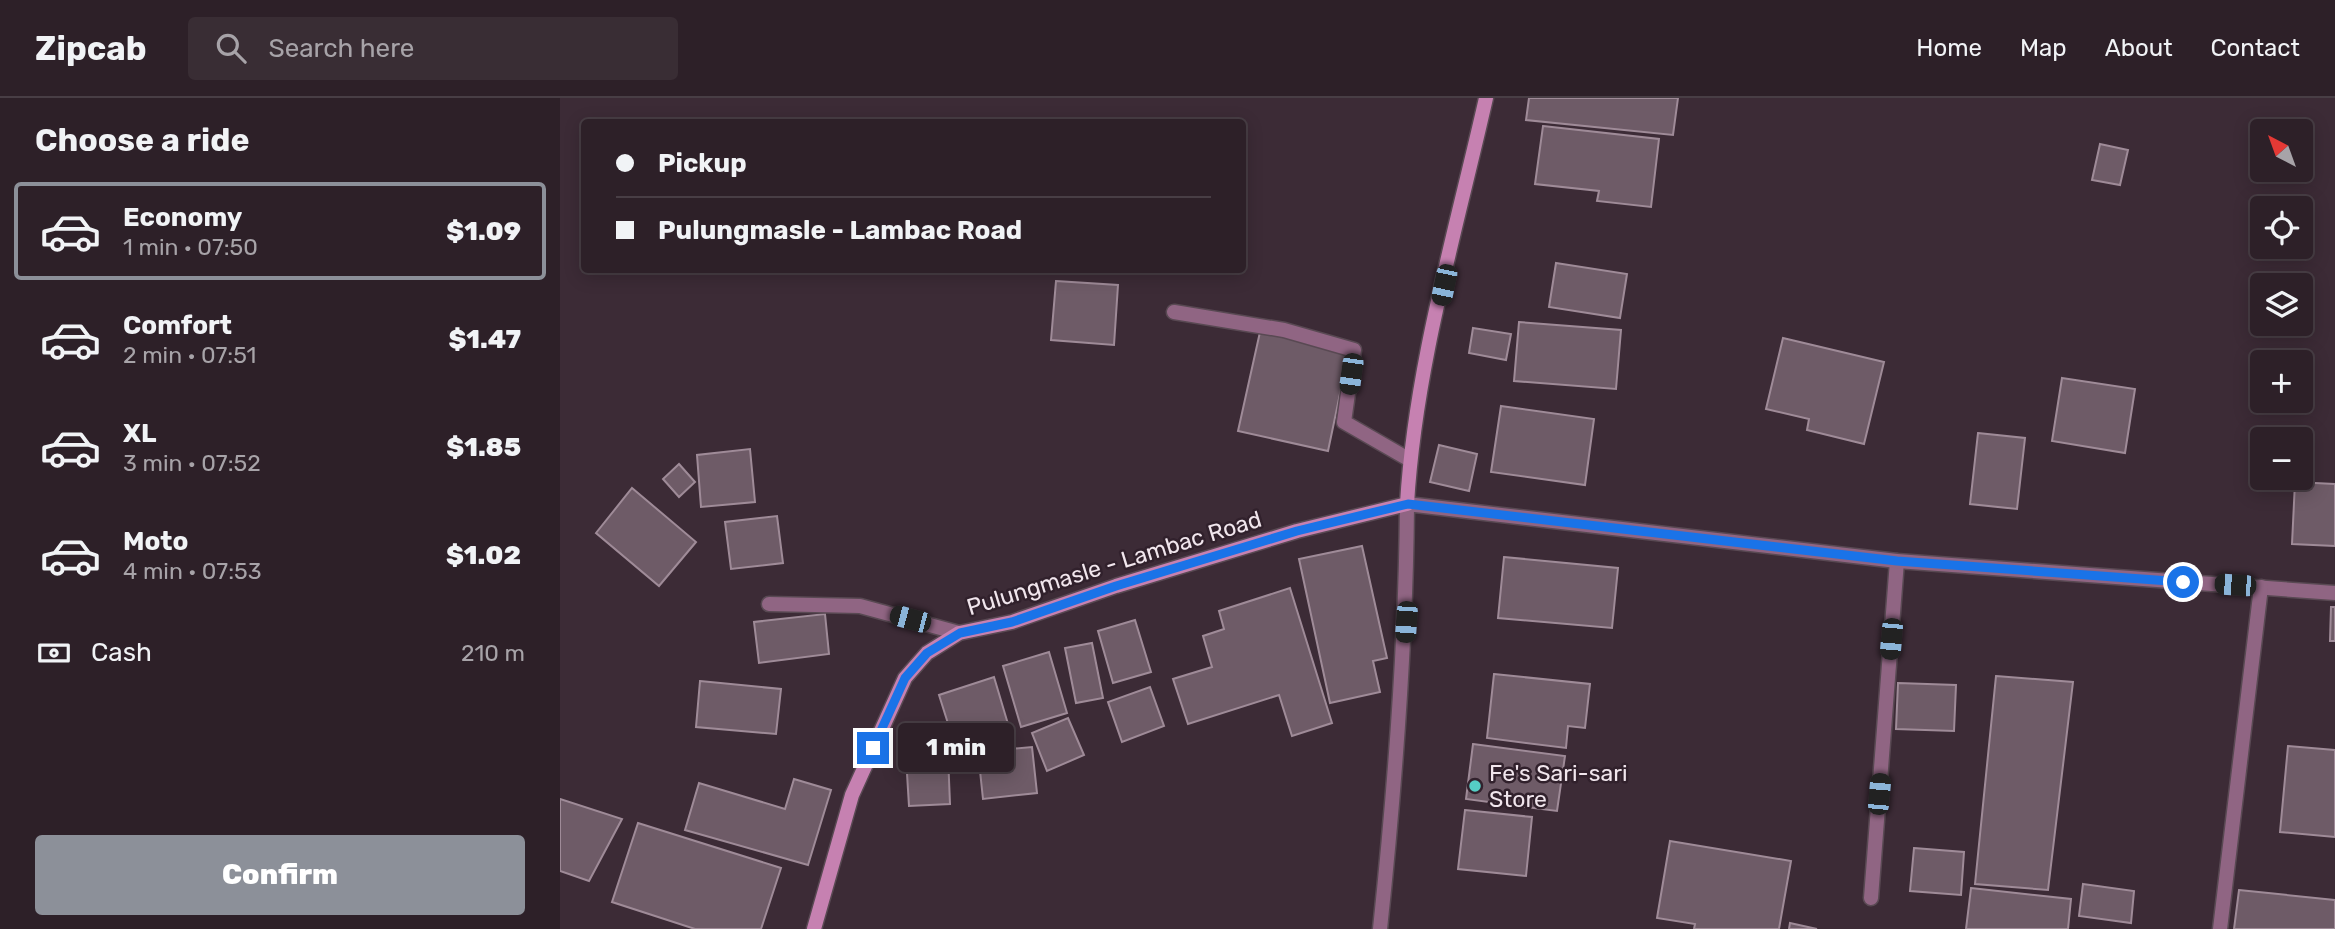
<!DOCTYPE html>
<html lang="en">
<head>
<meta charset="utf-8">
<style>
	body { margin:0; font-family:Rubik,sans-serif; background:#392d34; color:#f1f3f6; height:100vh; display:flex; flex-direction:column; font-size:26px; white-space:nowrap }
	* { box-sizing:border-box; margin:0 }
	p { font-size:23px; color:#a7a3a8 }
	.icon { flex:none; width:38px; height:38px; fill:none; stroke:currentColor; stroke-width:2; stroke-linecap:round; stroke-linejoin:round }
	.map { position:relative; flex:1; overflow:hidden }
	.panel { display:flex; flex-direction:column; background:#2d2028; width:560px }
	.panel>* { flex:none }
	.hud { position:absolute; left:21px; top:21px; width:665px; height:154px; border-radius:7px; box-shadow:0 4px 18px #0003,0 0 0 2px #483e45; display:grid; align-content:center; height:154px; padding:0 35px; background:#2d2028 }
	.needle { width:46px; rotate:319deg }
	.tools { position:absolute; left:1690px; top:21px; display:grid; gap:14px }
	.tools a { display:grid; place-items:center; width:63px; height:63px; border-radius:7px; background:#2d2028; box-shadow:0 4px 18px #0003,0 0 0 2px #483e45; font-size:35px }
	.end { position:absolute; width:32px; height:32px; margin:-16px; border:9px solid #1a73e8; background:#fff; box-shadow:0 0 0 4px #fff }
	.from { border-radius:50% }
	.bubble { position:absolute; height:49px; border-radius:7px; background:#2d2028; box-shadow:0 4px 18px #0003,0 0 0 2px #483e45; font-size:23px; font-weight:800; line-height:49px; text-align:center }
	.car { position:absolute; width:21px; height:42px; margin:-21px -10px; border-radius:9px; box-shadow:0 0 5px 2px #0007; background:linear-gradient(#222 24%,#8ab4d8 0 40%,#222 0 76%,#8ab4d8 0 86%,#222 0) }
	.hud b { display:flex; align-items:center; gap:24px; height:66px; font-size:26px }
	.hud b+b { border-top:2px solid #483e45 }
	.hud i { width:18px; height:18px; background:#f1f3f6 }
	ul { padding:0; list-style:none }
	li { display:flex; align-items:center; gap:21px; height:98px; margin:0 14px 10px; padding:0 21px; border:4px solid transparent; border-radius:7px }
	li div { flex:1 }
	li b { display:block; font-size:26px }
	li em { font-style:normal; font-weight:800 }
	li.active { border-color:#8c9099 }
	li>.icon { width:63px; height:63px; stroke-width:1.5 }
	h2 { padding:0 35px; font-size:32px; line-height:84px }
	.pay { display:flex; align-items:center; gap:18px; height:77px; padding:0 35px; font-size:26px }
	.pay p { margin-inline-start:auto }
	.primary-button { display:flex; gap:14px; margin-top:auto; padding:14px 35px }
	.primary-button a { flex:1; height:80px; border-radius:7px; background:#8c9099; color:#fff; font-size:28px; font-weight:800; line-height:80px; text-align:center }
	header { display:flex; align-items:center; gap:42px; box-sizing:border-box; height:98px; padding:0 35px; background:#2d2028; border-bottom:2px solid #483e45 }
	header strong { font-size:33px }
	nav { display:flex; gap:38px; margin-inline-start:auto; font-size:24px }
	.search { width:490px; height:63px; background:#392d34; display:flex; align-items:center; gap:18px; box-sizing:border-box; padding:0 24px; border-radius:7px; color:#a7a3a8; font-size:26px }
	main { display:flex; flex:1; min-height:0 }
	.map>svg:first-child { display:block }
	.building { fill:#6e5b67; stroke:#9f8b98; stroke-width:2 }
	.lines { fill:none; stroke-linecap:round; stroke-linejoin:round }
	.lane-casing { stroke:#594953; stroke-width:17 }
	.street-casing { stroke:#594953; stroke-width:17 }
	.secondary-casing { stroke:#594953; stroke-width:17 }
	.lane { stroke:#906583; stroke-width:14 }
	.street { stroke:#906583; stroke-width:14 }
	.secondary { stroke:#c681b1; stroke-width:14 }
	.route { stroke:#1a73e8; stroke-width:9 }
	.poi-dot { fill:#55cec5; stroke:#31212c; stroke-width:2.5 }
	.labels { text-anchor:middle; stroke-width:5; stroke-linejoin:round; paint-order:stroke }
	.street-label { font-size:23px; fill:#f1e6ed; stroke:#31212c }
	.poi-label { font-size:23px; fill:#f1e6ed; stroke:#31212c; text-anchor:start }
</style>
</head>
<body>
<header>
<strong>Zipcab</strong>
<div class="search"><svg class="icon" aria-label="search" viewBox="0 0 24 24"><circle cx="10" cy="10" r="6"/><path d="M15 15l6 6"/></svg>Search here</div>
<nav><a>Home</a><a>Map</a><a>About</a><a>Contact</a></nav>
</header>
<main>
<section class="panel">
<h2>Choose a ride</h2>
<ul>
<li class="active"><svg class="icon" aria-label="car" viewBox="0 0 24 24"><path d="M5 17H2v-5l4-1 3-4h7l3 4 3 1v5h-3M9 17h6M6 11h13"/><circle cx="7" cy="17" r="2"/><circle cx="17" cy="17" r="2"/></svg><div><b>Economy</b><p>1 min · 07:50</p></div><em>$1.09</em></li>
<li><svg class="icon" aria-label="car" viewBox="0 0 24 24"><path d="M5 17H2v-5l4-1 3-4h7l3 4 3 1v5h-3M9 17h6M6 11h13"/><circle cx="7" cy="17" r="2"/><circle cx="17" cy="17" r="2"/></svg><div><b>Comfort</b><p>2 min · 07:51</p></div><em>$1.47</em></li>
<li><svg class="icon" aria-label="car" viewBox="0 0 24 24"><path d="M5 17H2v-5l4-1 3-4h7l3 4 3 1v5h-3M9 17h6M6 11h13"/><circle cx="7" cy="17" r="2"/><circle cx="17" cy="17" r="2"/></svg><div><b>XL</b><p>3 min · 07:52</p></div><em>$1.85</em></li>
<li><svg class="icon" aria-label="car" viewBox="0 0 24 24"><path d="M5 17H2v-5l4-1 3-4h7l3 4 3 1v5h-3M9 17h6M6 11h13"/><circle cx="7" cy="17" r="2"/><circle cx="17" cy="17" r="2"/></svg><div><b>Moto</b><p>4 min · 07:53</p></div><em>$1.02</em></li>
</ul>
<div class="pay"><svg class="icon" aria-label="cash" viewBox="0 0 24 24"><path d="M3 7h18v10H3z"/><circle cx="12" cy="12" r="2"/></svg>Cash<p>210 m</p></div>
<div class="primary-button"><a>Confirm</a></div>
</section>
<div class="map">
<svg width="1775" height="831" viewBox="0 0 1775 831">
	<rect width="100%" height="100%" fill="#3c2b36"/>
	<g class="building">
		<path d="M969,0h149l-5,37 -147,-15z"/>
		<path d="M983,28l116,13 -8,68 -54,-6 2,-10 -64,-7z"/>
		<path d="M1540,46l28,6 -8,35 -28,-5z"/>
		<path d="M996,165l71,11 -7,44 -71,-11z"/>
		<path d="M496,183l62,4 -4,60 -63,-5z"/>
		<path d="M959,224l102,8 -5,59 -102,-8z"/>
		<path d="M913,230l38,6 -5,26 -37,-7z"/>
		<path d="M700,234l89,19 -21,100 -90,-20z"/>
		<path d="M1223,240l101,24 -20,82 -57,-14 2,-11 -43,-10z"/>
		<path d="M1502,280l73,11 -10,64 -73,-12z"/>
		<path d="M941,308l93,13 -9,66 -94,-13z"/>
		<path d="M1418,335l47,5 -8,71 -47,-5z"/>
		<path d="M879,347l38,9 -8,37 -39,-9z"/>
		<path d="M190,351l5,53 -54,5 -4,-52z"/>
		<path d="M119,366l16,18 -16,15 -16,-18z"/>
		<path d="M1735,384l40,2v62l-43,-2z"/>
		<path d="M72,390l64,54 -37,44 -63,-53z"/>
		<path d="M217,418l6,47 -52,6 -6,-47z"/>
		<path d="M802,448l25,112 -14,3 7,31 -50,11 -31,-144z"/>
		<path d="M944,459l114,11 -6,60 -114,-10z"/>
		<path d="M730,490l42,135 -40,13 -13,-41 -91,29 -15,-45 39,-12 -9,-31 21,-7 -5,-18z"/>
		<path d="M1771,509h4v34h-5z"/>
		<path d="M265,516l4,40 -70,9 -5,-41z"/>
		<path d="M575,522l16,52 -38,11 -15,-52z"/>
		<path d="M532,545l11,55 -27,5 -11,-55z"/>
		<path d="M489,554l18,61 -46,14 -18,-61z"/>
		<path d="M934,576l96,10 -5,44 -17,-2 -2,22 -79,-10z"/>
		<path d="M1436,578l77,6 -25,208 -73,-6z"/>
		<path d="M434,579l17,57 -54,18 -18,-57z"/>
		<path d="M140,583l81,8 -5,45 -80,-7z"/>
		<path d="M1338,585l58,2 -2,46 -58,-2z"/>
		<path d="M590,589l14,39 -42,16 -14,-40z"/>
		<path d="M508,620l16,37 -37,16 -15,-38z"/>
		<path d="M913,646l92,12 -8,55 -91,-12z"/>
		<path d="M1728,648l47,4v87l-55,-5z"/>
		<path d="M472,649l5,46 -54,6 -5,-47z"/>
		<path d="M388,657l2,49 -41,2 -3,-49z"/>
		<path d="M234,681l37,11 -23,75 -123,-35 14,-47 86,26z"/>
		<path d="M0,701l62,20 -33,62 -29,-10z"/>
		<path d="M905,712l67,7 -6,59 -68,-7z"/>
		<path d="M78,725l143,45 -20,61h-66l-83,-27z"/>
		<path d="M1110,743l121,20 -12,68h-85l1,-5 -38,-6z"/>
		<path d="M1354,750l50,4 -3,43 -51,-4z"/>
		<path d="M1523,786l51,7 -3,32 -52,-7z"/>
		<path d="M1411,790l100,11 -3,30h-102z"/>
		<path d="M1679,792l96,10v29h-101z"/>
		<path d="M1230,825l27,6h-28z"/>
	</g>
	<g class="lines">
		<g class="lane-casing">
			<g id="lane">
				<path d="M614,214l110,18 70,20 -10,72 66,38"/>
				<path d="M209,506l91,2 99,27"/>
				<path d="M1311,800l26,-337"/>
			</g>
		</g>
		<g class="street-casing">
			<g id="street">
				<path d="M820,831c15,-142 26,-283 27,-425l490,57 438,32"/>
				<path d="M1660,831l41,-342"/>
			</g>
		</g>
		<g class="secondary-casing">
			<path id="secondary" d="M254,831l38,-134 53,-117 22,-25 32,-20 53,-11 104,-36 181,-55 110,-27c8,-137 49,-273 79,-406"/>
		</g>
		<use href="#lane" class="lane"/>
		<use href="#street" class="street"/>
		<use href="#secondary" class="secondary"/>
	</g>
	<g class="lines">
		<path class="route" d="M313,650l32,-70 22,-25 33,-20 52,-11 104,-36 181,-55 111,-27 489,57 286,21"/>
	</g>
	<circle class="poi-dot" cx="915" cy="688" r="7"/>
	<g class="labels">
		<g class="street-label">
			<text transform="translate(554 465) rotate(-17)" y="8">Pulungmasle - Lambac Road</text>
		</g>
		<g class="poi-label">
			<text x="929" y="683">Fe's Sari-sari<tspan x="929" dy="26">Store</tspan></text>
		</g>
	</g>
</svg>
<div class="tools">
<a><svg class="needle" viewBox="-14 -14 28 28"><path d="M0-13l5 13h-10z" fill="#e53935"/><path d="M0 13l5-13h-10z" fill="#a7a3a8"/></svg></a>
<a><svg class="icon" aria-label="locate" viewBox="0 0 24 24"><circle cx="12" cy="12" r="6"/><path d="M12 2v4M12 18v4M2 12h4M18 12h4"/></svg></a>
<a><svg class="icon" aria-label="layers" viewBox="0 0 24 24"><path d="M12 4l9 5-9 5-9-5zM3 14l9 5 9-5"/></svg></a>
<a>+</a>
<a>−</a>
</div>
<i class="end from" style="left:1623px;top:484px"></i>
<i class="end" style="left:313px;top:650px"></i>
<div class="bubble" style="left:338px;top:625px;width:116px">1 min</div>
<i class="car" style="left:884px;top:187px;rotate:192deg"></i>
<i class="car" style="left:791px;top:276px;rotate:188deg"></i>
<i class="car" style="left:1675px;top:487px;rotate:274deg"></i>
<i class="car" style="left:350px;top:521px;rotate:285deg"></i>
<i class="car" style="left:846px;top:524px;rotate:184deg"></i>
<i class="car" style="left:1331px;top:541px;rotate:185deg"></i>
<i class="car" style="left:1319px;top:696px;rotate:5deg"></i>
<div class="hud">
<b><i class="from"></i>Pickup</b>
<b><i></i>Pulungmasle - Lambac Road</b>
</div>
</div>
</main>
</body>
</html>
